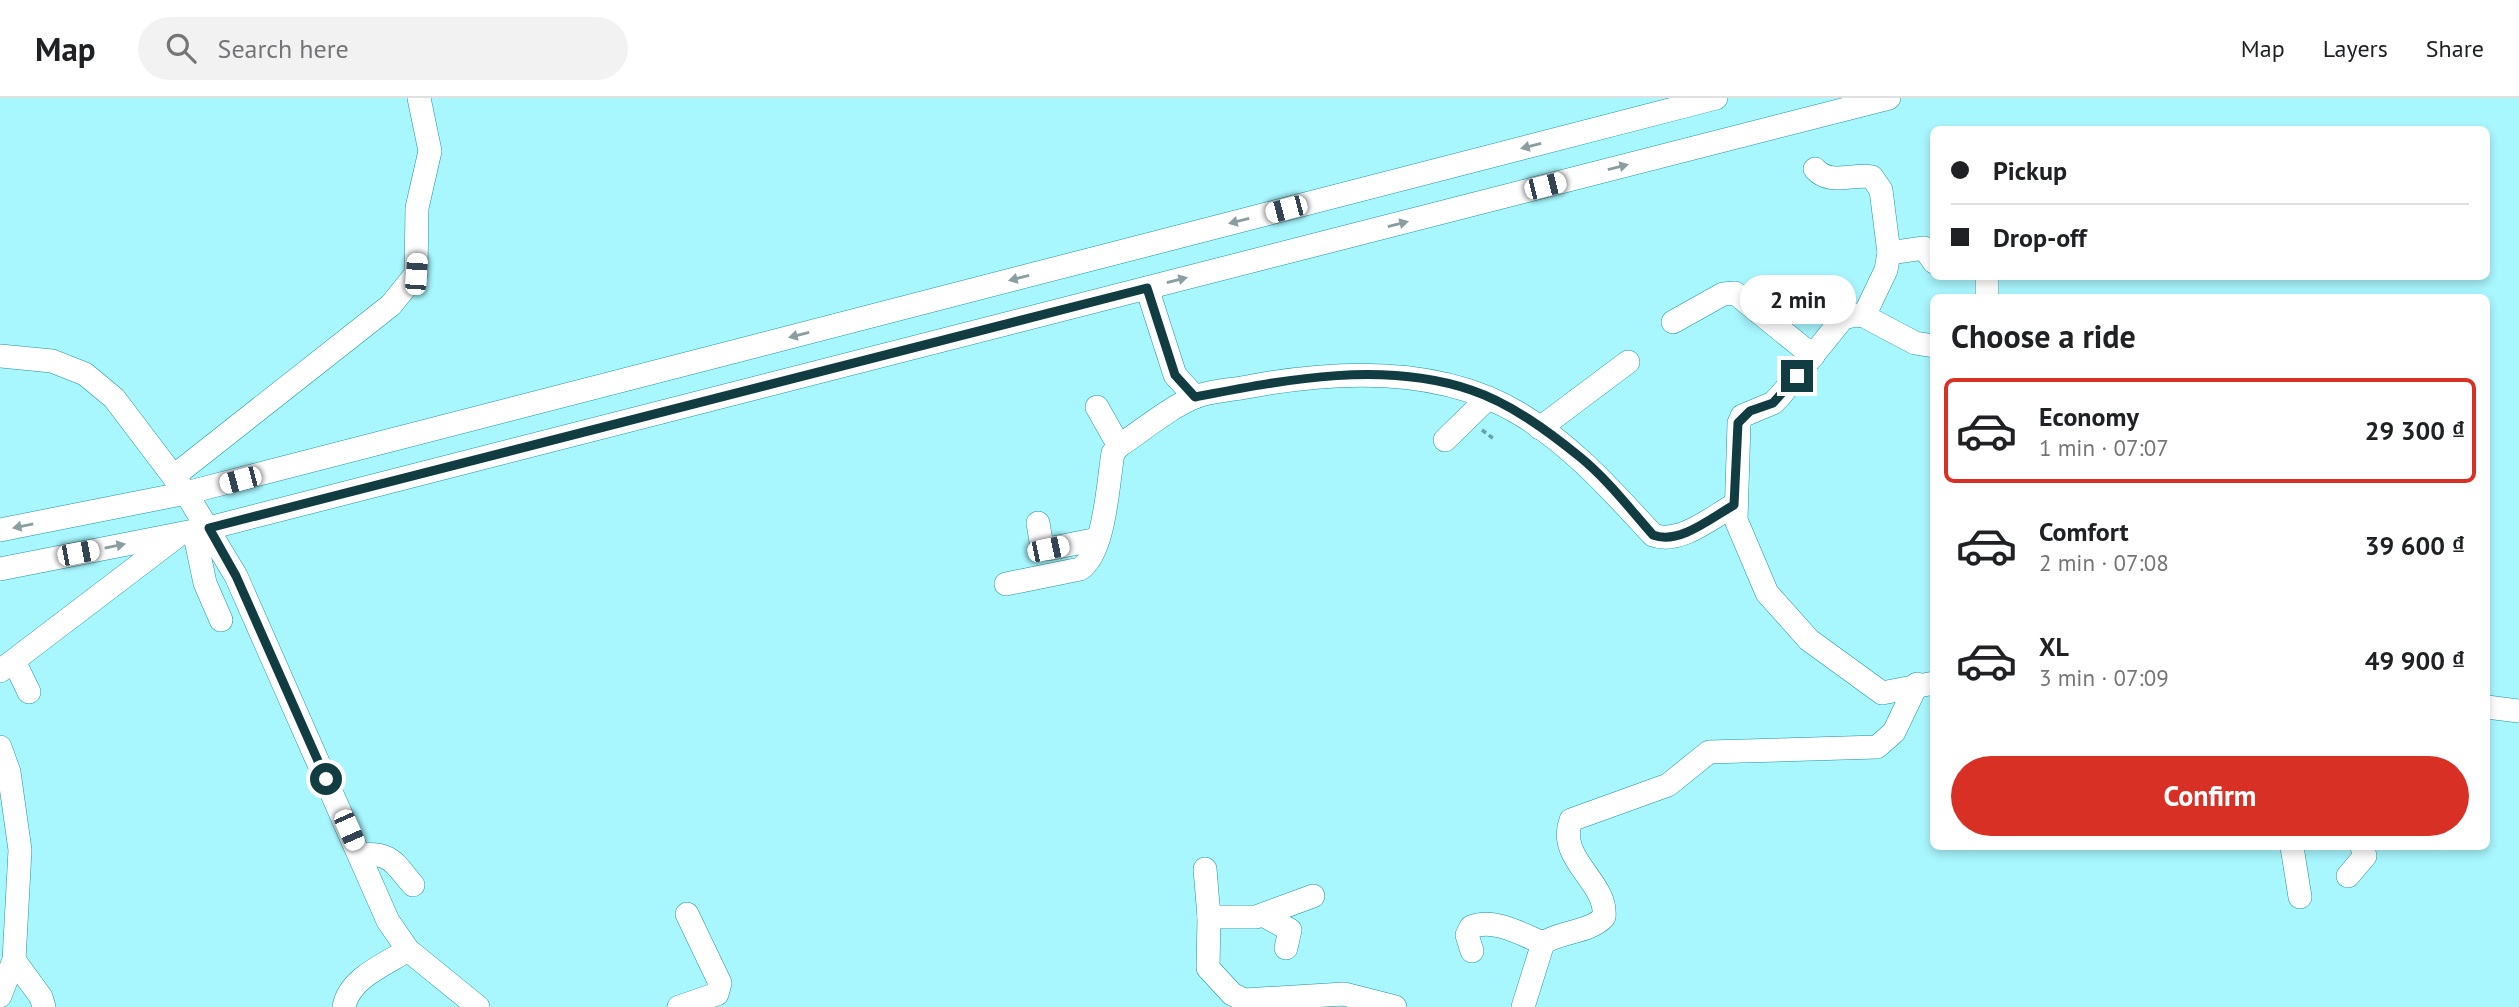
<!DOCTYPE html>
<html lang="en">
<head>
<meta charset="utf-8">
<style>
	body { margin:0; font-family:"PT Sans",sans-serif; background:#f2f2f2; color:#202124; height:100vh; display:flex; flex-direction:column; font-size:26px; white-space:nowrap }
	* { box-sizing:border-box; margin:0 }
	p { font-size:23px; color:#757577 }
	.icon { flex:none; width:38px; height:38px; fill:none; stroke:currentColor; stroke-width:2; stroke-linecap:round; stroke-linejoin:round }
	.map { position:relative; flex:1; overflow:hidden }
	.side { position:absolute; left:1930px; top:196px; width:560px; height:556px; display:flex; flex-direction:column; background:#fff; border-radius:10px; box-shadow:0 4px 10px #0003 }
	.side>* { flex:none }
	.banner { position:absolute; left:1930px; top:28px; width:560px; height:154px; border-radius:10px; box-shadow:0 4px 10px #0003; display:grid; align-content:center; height:154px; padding:0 21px; background:#fff }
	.end { position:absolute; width:32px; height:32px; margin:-16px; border:9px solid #113d42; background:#fff; box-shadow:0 0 0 4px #fff }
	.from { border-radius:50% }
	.bubble { position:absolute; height:49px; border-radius:24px; background:#fff; box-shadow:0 4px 10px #0003; font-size:23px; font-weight:700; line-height:49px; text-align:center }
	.car { position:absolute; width:21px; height:42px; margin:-21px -10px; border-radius:9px; box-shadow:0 0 5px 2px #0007; background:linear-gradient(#fff 24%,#345 0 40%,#fff 0 76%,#345 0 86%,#fff 0) }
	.banner b { display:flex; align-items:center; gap:24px; height:66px; font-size:26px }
	.banner b+b { border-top:2px solid #e0e0e0 }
	.banner i { width:18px; height:18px; background:#202124 }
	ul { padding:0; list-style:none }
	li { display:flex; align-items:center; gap:21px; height:105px; margin:0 14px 10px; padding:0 7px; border:4px solid transparent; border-radius:10px }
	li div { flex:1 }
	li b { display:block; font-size:26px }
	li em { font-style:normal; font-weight:700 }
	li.selected { border-color:#d93025 }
	li>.icon { width:63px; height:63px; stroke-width:1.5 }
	h2 { padding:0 21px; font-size:32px; line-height:84px }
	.cta { display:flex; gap:14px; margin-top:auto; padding:14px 21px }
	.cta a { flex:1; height:80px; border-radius:42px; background:#d93025; color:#fff; font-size:28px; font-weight:700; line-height:80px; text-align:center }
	header { display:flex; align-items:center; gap:42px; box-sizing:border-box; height:98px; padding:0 35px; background:#fff; border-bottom:2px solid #e0e0e0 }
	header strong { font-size:33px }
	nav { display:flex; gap:38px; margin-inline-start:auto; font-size:24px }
	.search { width:490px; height:63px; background:#f2f2f2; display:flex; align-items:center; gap:18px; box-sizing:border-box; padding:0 24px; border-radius:38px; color:#757577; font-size:26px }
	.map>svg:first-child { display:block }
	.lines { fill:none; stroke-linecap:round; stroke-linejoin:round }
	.minor-casing { stroke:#20929c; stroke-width:24 }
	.path { stroke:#65a3aa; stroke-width:3.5; stroke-dasharray:5 3.5; stroke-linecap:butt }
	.minor { stroke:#fff; stroke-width:23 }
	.oneway { fill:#889ea0 }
	.route { stroke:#113d42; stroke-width:9 }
</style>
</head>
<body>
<header>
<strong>Map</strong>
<div class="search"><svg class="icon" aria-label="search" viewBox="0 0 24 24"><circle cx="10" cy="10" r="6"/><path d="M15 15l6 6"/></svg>Search here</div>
<nav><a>Map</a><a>Layers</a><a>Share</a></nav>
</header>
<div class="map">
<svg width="2519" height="909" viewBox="0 0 2519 909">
	<rect width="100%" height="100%" fill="#a8f6fe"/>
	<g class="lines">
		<g class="minor-casing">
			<g id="minor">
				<path d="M1815,71c15,17 38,4 57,8l9,13 8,63 -3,17 -22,46"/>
				<path d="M1889,155l35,-5 10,14"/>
				<path d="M1147,190l28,87 20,22"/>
				<path d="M1987,200v-22"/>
				<path d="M1673,224l50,-28 12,-1 78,63"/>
				<path d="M1934,248l-19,-3 -51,-27 -9,-1 -12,3 -63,78 -7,7 -31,13 -3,7 -3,97 31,73 42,47 73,53 52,-10"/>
				<path d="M0,258l52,5 33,13 29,24 72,95 50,83 152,345 20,29 70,57"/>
				<path d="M1097,309l22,39"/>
				<path d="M1540,330l88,-66"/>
				<path d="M1445,342l43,-42"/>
				<path d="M174,378l217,-171 25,-31 1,-66 13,-57 -11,-53"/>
				<path d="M1038,425l4,24 6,2 50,-10"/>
				<path d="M0,432l186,-37 1530,-395"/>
				<path d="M194,433l11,52 16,37"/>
				<path d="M0,471l209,-41 1680,-430"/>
				<path d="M1006,486l74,-15c25,-16 28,-87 33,-116l6,-7c24,-16 50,-38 76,-49 16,-6 36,-7 52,-10 89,-17 193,-22 273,27 53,32 92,77 133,121 26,10 58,-17 81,-30"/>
				<path d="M14,563l15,31"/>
				<path d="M0,573l176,-134"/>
				<path d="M2487,609l32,4"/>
				<path d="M0,649l9,25 11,78 -6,110 -14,36"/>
				<path d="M2292,749l8,50"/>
				<path d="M360,757c32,-3 34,8 53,30"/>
				<path d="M1205,771l4,48 -1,51 24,26 12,6 100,-6 51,13"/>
				<path d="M2348,778l17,-20 -3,-9"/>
				<path d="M1263,817l27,15 -4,18"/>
				<path d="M1209,819h47l57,-21"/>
				<path d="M1472,853l-5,-16 4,-8c24,-9 50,7 72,16"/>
				<path d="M14,862l27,37 3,10"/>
				<path d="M344,909c5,-29 42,-43 64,-57"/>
				<path d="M679,909l38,-13 3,-11 -33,-69"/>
				<path d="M1523,909l20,-64c18,-12 46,-10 61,-26 4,-35 -48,-58 -33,-97l97,-35 41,-33 168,-5 17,-15 23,-48"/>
			</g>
		</g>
		<path class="path" d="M1482,332l12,9"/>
		<use href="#minor" class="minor"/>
	</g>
	<defs><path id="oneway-solid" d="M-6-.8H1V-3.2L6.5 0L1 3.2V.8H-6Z" transform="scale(1.75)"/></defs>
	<g class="oneway">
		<use href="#oneway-solid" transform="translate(1531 48) rotate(166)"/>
		<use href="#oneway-solid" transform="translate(1618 69) rotate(-14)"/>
		<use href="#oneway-solid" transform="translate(1239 123) rotate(166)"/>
		<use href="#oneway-solid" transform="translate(1398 126) rotate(-14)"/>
		<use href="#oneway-solid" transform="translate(1019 180) rotate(166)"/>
		<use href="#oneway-solid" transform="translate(1177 182) rotate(-14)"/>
		<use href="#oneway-solid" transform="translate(799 237) rotate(166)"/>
		<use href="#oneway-solid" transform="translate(23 428) rotate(169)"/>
		<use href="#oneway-solid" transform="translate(115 448) rotate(-11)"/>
	</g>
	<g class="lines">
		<path class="route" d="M326,681l-90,-203 -27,-48 938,-240 28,87 20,22c89,-17 187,-37 276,-7 39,13 77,41 109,67 27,22 50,52 73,78 26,10 58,-17 81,-30l4,-82 12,-12 23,-8 24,-27"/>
	</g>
</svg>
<i class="end from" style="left:326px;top:681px"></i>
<i class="end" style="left:1797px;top:278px"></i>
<div class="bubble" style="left:1740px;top:177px;width:116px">2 min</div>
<i class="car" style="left:1545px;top:88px;rotate:76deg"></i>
<i class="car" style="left:1286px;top:111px;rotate:255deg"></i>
<i class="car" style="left:416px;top:176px;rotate:4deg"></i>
<i class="car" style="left:240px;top:382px;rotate:255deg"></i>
<i class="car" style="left:1048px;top:451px;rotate:78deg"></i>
<i class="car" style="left:78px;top:455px;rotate:79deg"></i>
<i class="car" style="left:349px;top:732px;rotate:156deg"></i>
<div class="banner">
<b><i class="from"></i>Pickup</b>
<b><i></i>Drop-off</b>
</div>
<section class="side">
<h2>Choose a ride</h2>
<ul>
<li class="selected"><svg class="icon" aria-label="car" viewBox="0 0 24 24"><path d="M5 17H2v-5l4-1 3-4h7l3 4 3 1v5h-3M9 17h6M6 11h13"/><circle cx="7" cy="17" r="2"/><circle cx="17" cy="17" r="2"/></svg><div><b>Economy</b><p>1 min · 07:07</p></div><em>29 300 ₫</em></li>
<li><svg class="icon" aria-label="car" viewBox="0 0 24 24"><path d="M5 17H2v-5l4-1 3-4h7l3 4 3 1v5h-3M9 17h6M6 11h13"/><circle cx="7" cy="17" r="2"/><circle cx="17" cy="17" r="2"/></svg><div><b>Comfort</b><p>2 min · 07:08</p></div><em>39 600 ₫</em></li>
<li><svg class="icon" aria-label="car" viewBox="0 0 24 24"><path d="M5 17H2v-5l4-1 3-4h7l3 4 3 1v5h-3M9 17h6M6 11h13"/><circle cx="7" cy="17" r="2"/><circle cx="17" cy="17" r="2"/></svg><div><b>XL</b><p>3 min · 07:09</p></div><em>49 900 ₫</em></li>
</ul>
<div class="cta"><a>Confirm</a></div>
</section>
</div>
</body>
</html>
